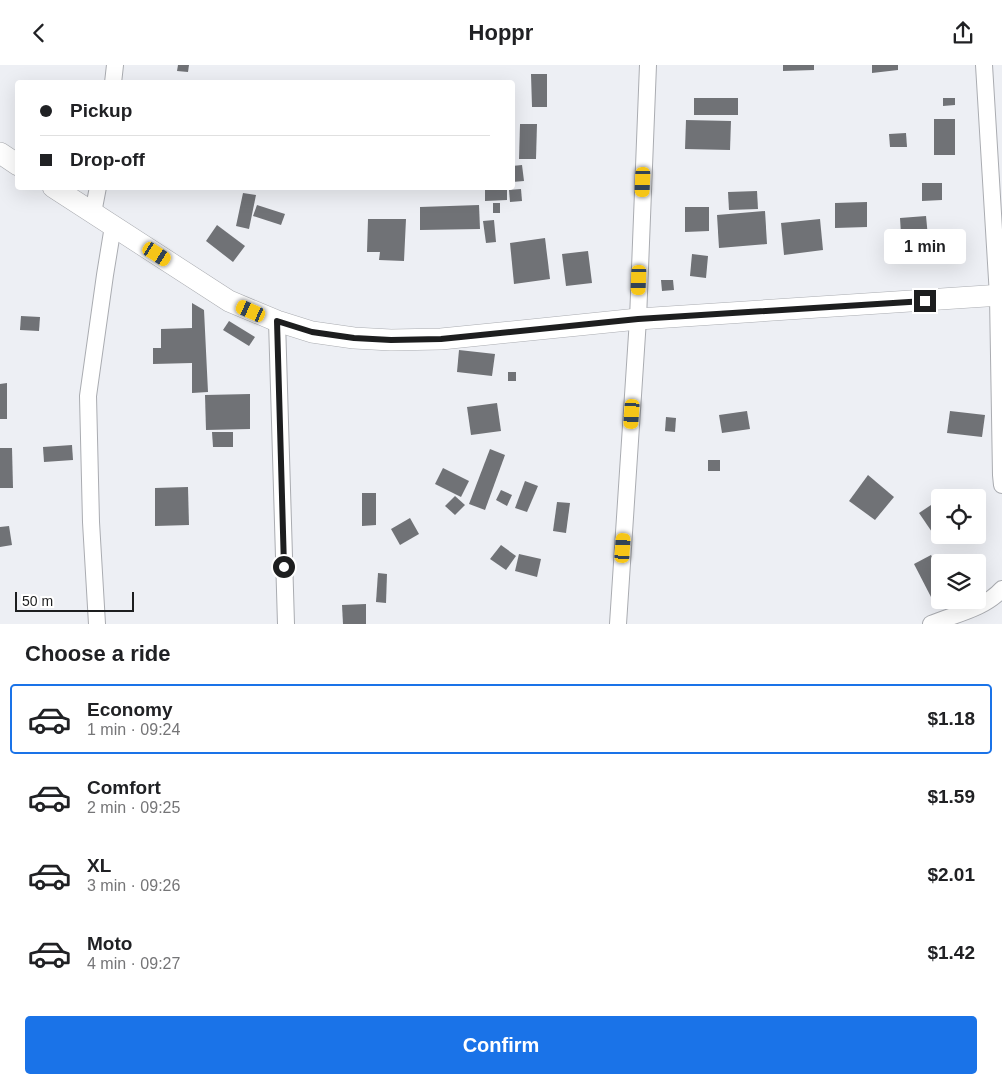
<!DOCTYPE html>
<html lang="en">
<head>
<meta charset="utf-8">
<style>
	body { margin:0; font-family:Helvetica,sans-serif; background:#f2f2f2; color:#202124; height:100vh; display:flex; flex-direction:column; font-size:19px; white-space:nowrap }
	* { box-sizing:border-box; margin:0 }
	p { font-size:16px; color:#757577 }
	.icon { flex:none; width:28px; height:28px; fill:none; stroke:currentColor; stroke-width:2; stroke-linecap:round; stroke-linejoin:round }
	.map { position:relative; height:559px; overflow:hidden }
	.sheet { display:flex; flex-direction:column; background:#fff; flex:1 }
	.sheet>* { flex:none }
	.hud { position:absolute; left:15px; top:15px; width:500px; height:110px; border-radius:5px; box-shadow:0 5px 20px #0002; display:grid; align-content:center; height:110px; padding:0 25px; background:#fff }
	.fabs { position:absolute; left:931px; top:424px; display:grid; gap:10px }
	.fabs a { display:grid; place-items:center; width:55px; height:55px; border-radius:5px; background:#fff; box-shadow:0 5px 20px #0002; font-size:25px }
	.scale { position:absolute; left:15px; bottom:12px; width:119px; box-sizing:border-box; padding-left:5px; border:2px solid #1d1e1f; border-top:0; font-size:14px; line-height:18px; white-space:nowrap; color:#1d1e1f; -webkit-text-stroke:4px #fff; paint-order:stroke }
	.end { position:absolute; width:22px; height:22px; margin:-11px; border:6px solid #1d1e1f; background:#fff; box-shadow:0 0 0 2px #fff }
	.from { border-radius:50% }
	.bubble { position:absolute; height:35px; border-radius:5px; background:#fff; box-shadow:0 5px 20px #0002; font-size:16px; font-weight:700; line-height:35px; text-align:center }
	.car { position:absolute; width:15px; height:30px; margin:-15px -8px; border-radius:6px; box-shadow:0 0 4px 1px #0007; background:linear-gradient(#f5c518 24%,#345 0 40%,#f5c518 0 76%,#345 0 86%,#f5c518 0) }
	.hud b { display:flex; align-items:center; gap:18px; height:48px; font-size:19px }
	.hud b+b { border-top:1px solid #e0e0e0 }
	.hud i { width:12px; height:12px; background:#202124 }
	ul { padding:0; list-style:none }
	li { display:flex; align-items:center; gap:15px; height:70px; margin:0 10px 8px; padding:0 15px; border:2px solid transparent; border-radius:5px }
	li div { flex:1 }
	li b { display:block; font-size:19px }
	li em { font-style:normal; font-weight:700 }
	li.current { border-color:#1a73e8 }
	li>.icon { width:45px; height:45px; stroke-width:1.5 }
	h2 { padding:0 25px; font-size:22px; line-height:60px }
	.button { display:flex; gap:10px; margin-top:auto; padding:10px 25px }
	.button a { flex:1; height:58px; border-radius:5px; background:#1a73e8; color:#fff; font-size:20px; font-weight:700; line-height:58px; text-align:center }
	header { display:flex; justify-content:space-between; align-items:center; height:65px; padding:0 25px; background:#fff; font-size:22px; font-weight:700 }
	.map>svg:first-child { display:block }
	.building { fill:#707276 }
	.lines { fill:none; stroke-linecap:round; stroke-linejoin:round }
	.minor-casing { stroke:#aaacb1; stroke-width:18 }
	.major-casing { stroke:#aaacb1; stroke-width:22 }
	.minor { stroke:#fff; stroke-width:16 }
	.major { stroke:#fff; stroke-width:21 }
	.route { stroke:#1d1e1f; stroke-width:6 }
</style>
</head>
<body>
<header><svg class="icon" aria-label="back" viewBox="0 0 24 24"><path d="M15 5l-7 7 7 7"/></svg>Hoppr<svg class="icon" aria-label="share" viewBox="0 0 24 24"><path d="M12 15V3M7 8l5-5 5 5M5 13v7h14v-7"/></svg></header>
<div class="map">
<svg width="1002" height="559" viewBox="0 0 1002 559">
	<rect width="100%" height="100%" fill="#edeff4"/>
	<g class="building">
		<path d="M178,0h11l-1,7 -11,-1z"/>
		<path d="M783,0h31v5l-31,1z"/>
		<path d="M872,0h26v5l-26,3z"/>
		<path d="M531,9h16v33h-15z"/>
		<rect x="694" y="33" width="44" height="17"/>
		<path d="M943,33h12v7l-12,1z"/>
		<rect x="934" y="54" width="21" height="36"/>
		<path d="M686,55l45,1 -1,29 -45,-1z"/>
		<path d="M520,59h17l-1,35h-17z"/>
		<path d="M906,68l1,14h-17l-1,-13z"/>
		<path d="M522,100l2,16 -12,1v-16z"/>
		<path d="M922,118h20v17l-20,1z"/>
		<path d="M485,122h22v13l-22,1z"/>
		<path d="M521,124l1,12 -12,1 -1,-12z"/>
		<path d="M757,126l1,18 -29,1 -1,-18z"/>
		<path d="M243,128l13,2 -7,34 -13,-3z"/>
		<path d="M867,137v25l-32,1v-25z"/>
		<rect x="493" y="138" width="7" height="10"/>
		<path d="M257,140l28,9 -4,11 -28,-9z"/>
		<path d="M479,140l1,24 -60,1v-23z"/>
		<path d="M685,142h24v24l-24,1z"/>
		<path d="M765,146l2,33 -48,4 -2,-33z"/>
		<path d="M926,151l3,32 -27,3 -2,-33z"/>
		<path d="M368,154h38l-2,42 -25,-1 1,-8h-13z"/>
		<path d="M820,154l3,31 -39,5 -3,-32z"/>
		<path d="M494,155l2,22 -10,1 -3,-22z"/>
		<path d="M217,160l28,21 -12,16 -27,-21z"/>
		<path d="M545,173l5,41 -36,5 -4,-41z"/>
		<path d="M588,186l4,32 -26,3 -4,-32z"/>
		<path d="M692,189l16,2 -2,22 -16,-2z"/>
		<path d="M661,215h12l1,10 -12,1z"/>
		<path d="M192,238l12,7 4,82 -16,1v-30l-39,1v-16h8v-19l31,-1z"/>
		<path d="M21,251l19,1 -1,14 -19,-1z"/>
		<path d="M229,256l26,16 -6,9 -26,-16z"/>
		<path d="M459,285l36,4 -3,22 -35,-4z"/>
		<rect x="508" y="307" width="8" height="9"/>
		<path d="M7,318v36h-7v-35z"/>
		<path d="M250,329v35l-44,1 -1,-35z"/>
		<path d="M497,338l4,28 -30,4 -4,-28z"/>
		<path d="M747,346l3,18 -28,4 -3,-18z"/>
		<path d="M950,346l35,4 -3,22 -35,-4z"/>
		<path d="M666,352l10,1 -1,14 -10,-1z"/>
		<path d="M212,367h21v15h-20z"/>
		<path d="M72,380l1,15 -29,2 -1,-15z"/>
		<path d="M0,383h12l1,40h-13z"/>
		<path d="M490,384l15,6 -20,55 -16,-6z"/>
		<rect x="708" y="395" width="12" height="11"/>
		<path d="M443,403l26,13 -8,16 -26,-13z"/>
		<path d="M868,410l26,22 -19,23 -26,-19z"/>
		<path d="M525,416l13,5 -11,26 -12,-4z"/>
		<path d="M188,422l1,38 -34,1v-38z"/>
		<path d="M501,425l11,5 -5,11 -11,-6z"/>
		<path d="M362,428h14v32l-14,1z"/>
		<path d="M455,431l10,9 -10,10 -10,-9z"/>
		<path d="M940,434v27l-8,6 -13,-19z"/>
		<path d="M557,437l13,1 -4,30 -13,-2z"/>
		<path d="M410,453l9,16 -19,11 -9,-16z"/>
		<path d="M9,461l3,19 -12,2v-20z"/>
		<path d="M501,480l15,11 -10,14 -16,-11z"/>
		<path d="M519,489l22,5 -4,18 -22,-6z"/>
		<path d="M931,490l9,16v21l-9,5 -17,-33z"/>
		<path d="M378,508l9,1 -1,29 -10,-1z"/>
		<path d="M366,539v20h-23l-1,-19z"/>
	</g>
	<g class="lines">
		<g class="minor-casing">
			<g id="minor">
				<path d="M984,0l14,231 3,179 1,10"/>
				<path d="M113,18l2,-18"/>
				<path d="M93,148l5,-26"/>
				<path d="M277,256l9,303"/>
				<path d="M97,559l-6,-102 -3,-126 17,-121 8,-49"/>
				<path d="M618,559l20,-305 10,-254"/>
				<path d="M931,559c24,-10 53,-15 71,-35"/>
			</g>
		</g>
		<g class="major-casing">
			<g id="major">
				<path d="M0,88l18,12"/>
				<path d="M53,122l176,114 48,20 35,11 42,6 37,2 50,-1 197,-20 364,-24"/>
			</g>
		</g>
		<use href="#minor" class="minor"/>
		<use href="#major" class="major"/>
	</g>
	<g class="lines">
		<path class="route" d="M284,502l-7,-246 35,11 42,6 37,2 50,-1 197,-20 287,-18"/>
	</g>
</svg>
<div class="fabs">
<a><svg class="icon" aria-label="locate" viewBox="0 0 24 24"><circle cx="12" cy="12" r="6"/><path d="M12 2v4M12 18v4M2 12h4M18 12h4"/></svg></a>
<a><svg class="icon" aria-label="layers" viewBox="0 0 24 24"><path d="M12 4l9 5-9 5-9-5zM3 14l9 5 9-5"/></svg></a>
</div>
<div class="scale">50 m</div>
<i class="end from" style="left:284px;top:502px"></i>
<i class="end" style="left:925px;top:236px"></i>
<div class="bubble" style="left:884px;top:164px;width:82px">1 min</div>
<i class="car" style="left:643px;top:117px;rotate:182deg"></i>
<i class="car" style="left:157px;top:189px;rotate:123deg"></i>
<i class="car" style="left:639px;top:215px;rotate:182deg"></i>
<i class="car" style="left:251px;top:246px;rotate:294deg"></i>
<i class="car" style="left:632px;top:349px;rotate:184deg"></i>
<i class="car" style="left:623px;top:483px;rotate:4deg"></i>
<div class="hud">
<b><i class="from"></i>Pickup</b>
<b><i></i>Drop-off</b>
</div>
</div>
<section class="sheet">
<h2>Choose a ride</h2>
<ul>
<li class="current"><svg class="icon" aria-label="car" viewBox="0 0 24 24"><path d="M5 17H2v-5l4-1 3-4h7l3 4 3 1v5h-3M9 17h6M6 11h13"/><circle cx="7" cy="17" r="2"/><circle cx="17" cy="17" r="2"/></svg><div><b>Economy</b><p>1 min · 09:24</p></div><em>$1.18</em></li>
<li><svg class="icon" aria-label="car" viewBox="0 0 24 24"><path d="M5 17H2v-5l4-1 3-4h7l3 4 3 1v5h-3M9 17h6M6 11h13"/><circle cx="7" cy="17" r="2"/><circle cx="17" cy="17" r="2"/></svg><div><b>Comfort</b><p>2 min · 09:25</p></div><em>$1.59</em></li>
<li><svg class="icon" aria-label="car" viewBox="0 0 24 24"><path d="M5 17H2v-5l4-1 3-4h7l3 4 3 1v5h-3M9 17h6M6 11h13"/><circle cx="7" cy="17" r="2"/><circle cx="17" cy="17" r="2"/></svg><div><b>XL</b><p>3 min · 09:26</p></div><em>$2.01</em></li>
<li><svg class="icon" aria-label="car" viewBox="0 0 24 24"><path d="M5 17H2v-5l4-1 3-4h7l3 4 3 1v5h-3M9 17h6M6 11h13"/><circle cx="7" cy="17" r="2"/><circle cx="17" cy="17" r="2"/></svg><div><b>Moto</b><p>4 min · 09:27</p></div><em>$1.42</em></li>
</ul>
<div class="button"><a>Confirm</a></div>
</section>
</body>
</html>
